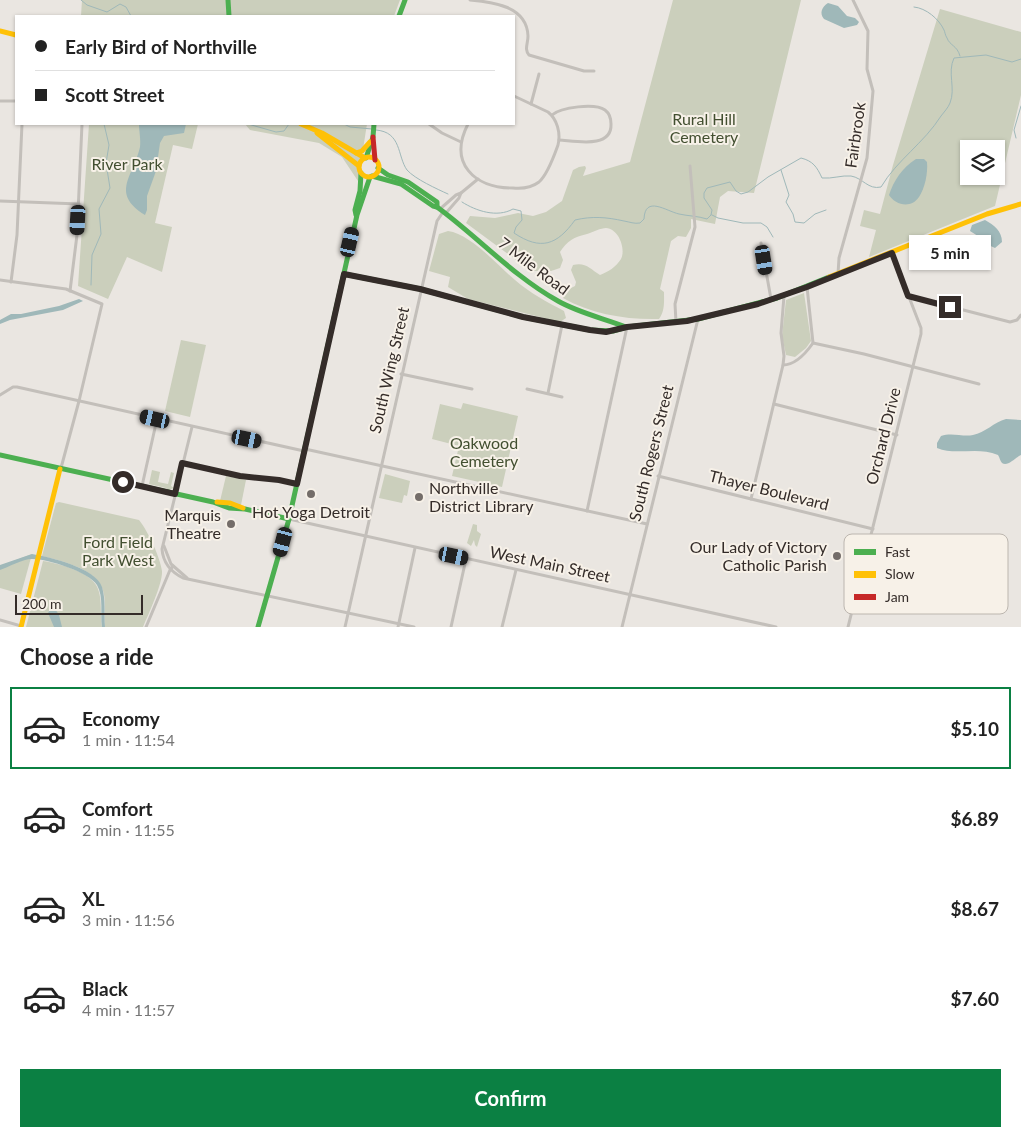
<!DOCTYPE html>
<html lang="en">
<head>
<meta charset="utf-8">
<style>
	body { margin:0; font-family:Lato,sans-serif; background:#f2f2f2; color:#222; height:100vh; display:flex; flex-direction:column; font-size:19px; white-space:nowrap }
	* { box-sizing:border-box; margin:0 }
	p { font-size:16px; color:#767676 }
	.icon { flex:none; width:28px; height:28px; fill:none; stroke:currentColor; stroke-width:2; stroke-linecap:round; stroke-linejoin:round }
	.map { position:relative; height:627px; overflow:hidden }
	.side { display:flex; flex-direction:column; background:#fff; flex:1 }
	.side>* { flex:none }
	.banner { position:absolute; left:15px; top:15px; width:500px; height:110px; border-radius:0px; box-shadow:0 1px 4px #0004; display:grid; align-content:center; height:110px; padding:0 20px; background:#fff }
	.fabs { position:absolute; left:960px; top:140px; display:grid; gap:10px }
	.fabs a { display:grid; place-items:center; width:45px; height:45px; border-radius:0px; background:#fff; box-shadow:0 1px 4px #0004; font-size:25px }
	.scale { position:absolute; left:15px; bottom:12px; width:128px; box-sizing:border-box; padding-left:5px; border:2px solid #342c29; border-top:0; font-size:14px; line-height:18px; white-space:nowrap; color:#342c29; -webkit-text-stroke:4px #f7f1e8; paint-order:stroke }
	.end { position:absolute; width:22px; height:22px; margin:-11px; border:6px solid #342c29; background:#fff; box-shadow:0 0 0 2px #fff }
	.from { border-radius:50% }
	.bubble { position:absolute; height:35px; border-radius:0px; background:#fff; box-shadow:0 1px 4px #0004; font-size:16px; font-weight:700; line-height:35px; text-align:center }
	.car { position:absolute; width:15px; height:30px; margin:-15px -8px; border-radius:6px; box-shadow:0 0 4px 1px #0007; background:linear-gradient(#222 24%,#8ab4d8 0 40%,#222 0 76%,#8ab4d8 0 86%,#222 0) }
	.banner b { display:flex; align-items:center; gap:18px; height:48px; font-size:19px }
	.banner b+b { border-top:1px solid #e0e0e0 }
	.banner i { width:12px; height:12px; background:#222 }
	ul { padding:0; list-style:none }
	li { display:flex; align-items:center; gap:15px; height:82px; margin:0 10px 8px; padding:0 10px; border:2px solid transparent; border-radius:0px }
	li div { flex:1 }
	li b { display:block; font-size:19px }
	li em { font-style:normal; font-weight:700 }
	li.active { border-color:#0b8043 }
	li>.icon { width:45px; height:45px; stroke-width:1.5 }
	h2 { padding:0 20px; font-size:22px; line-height:60px }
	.action { display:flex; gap:10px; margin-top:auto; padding:10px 20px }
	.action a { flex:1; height:58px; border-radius:0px; background:#0b8043; color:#fff; font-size:20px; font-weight:700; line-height:58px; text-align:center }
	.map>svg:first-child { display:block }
	.green { fill:#cbcfbc; fill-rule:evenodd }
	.water { fill:#9fb8b9 }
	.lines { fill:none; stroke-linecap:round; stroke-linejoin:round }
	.stream { stroke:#9fb8b9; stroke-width:1 }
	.street { stroke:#c3bfba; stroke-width:3 }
	.fast { stroke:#4caf50; stroke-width:5 }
	.slow { stroke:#ffc107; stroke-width:5 }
	.jam { stroke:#c62828; stroke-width:5 }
	.route { stroke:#342c29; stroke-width:6 }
	.poi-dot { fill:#746d69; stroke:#f7f1e8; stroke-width:2 }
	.labels { text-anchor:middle; stroke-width:4; stroke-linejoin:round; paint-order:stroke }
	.park-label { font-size:16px; fill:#424f30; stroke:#f7f1e8 }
	.street-label { font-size:16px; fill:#342c29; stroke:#f7f1e8 }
	.poi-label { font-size:16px; fill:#342c29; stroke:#f7f1e8; text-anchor:end }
	.key { fill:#f7f1e8; stroke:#bcb6af; stroke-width:1 }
	.key-label { font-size:14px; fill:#342c29 }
</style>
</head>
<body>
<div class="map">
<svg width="1021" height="627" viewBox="0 0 1021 627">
	<rect width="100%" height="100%" fill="#eae6e1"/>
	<g class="green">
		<path d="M82,0h318l-6,16h-313z"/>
		<path d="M673,0h128l-47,193 -26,-2 -8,6 -5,27 -24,-5v9l-5,9 -8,-1 -7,5 -11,48 4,3c0,10 1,19 -5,27 -32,1 -68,-5 -96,-21v-6l12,-6 1,-4 -5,-12 2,-5c13,-3 17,4 27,10 8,-3 16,-8 21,-16 5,-10 -2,-30 -15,-31 -5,0 -13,4 -19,6 -13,3 -20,7 -27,18l3,8 -3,8 -9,3h-20l-65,-48 4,-7 25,2 23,-5 15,3 13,-4 16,-11 11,-31 6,-3 6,-1 1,2 -3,8 47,-14z"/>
		<path d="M940,9l81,23v63l-26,111 -126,51 7,-27 -16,-4 4,-16 16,4 13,-49zM969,149h27v27h-27z"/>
		<path d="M89,124h109l-6,25 -19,-4 -18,78 17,4 -10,45 -35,-15 -19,42 -30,-13z"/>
		<path d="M245,124h122l-9,57 -16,-24 -23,-14 -69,-13z"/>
		<path d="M448,231c23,3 50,35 67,49 15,13 32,22 49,31l2,7 -6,4 -92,-23 -20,-12 2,-10 -21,-6 10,-37z"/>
		<path d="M804,293l7,48 -5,7 -11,9 -9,-2 -4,-19 4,-36z"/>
		<path d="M181,340l25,5 -16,72 -25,-6z"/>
		<path d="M463,403l55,13 -16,71 -50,-11 7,-30 -27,-7 8,-35 21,5z"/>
		<path d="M152,470l8,2 -2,10 10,2 3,-12 3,1 -3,13 3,2 -6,2 -2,-2 -17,-4z"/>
		<path d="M385,474l25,7 -3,15 -3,-1 -2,8 -23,-5z"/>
		<path d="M226,476l20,4 -5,25 -21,-4z"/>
		<path d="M59,502l80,18c9,11 21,37 23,51 1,12 -14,44 -19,56h-38c-1,-12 2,-28 -3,-39 -8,-20 -41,-27 -60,-32l14,-53z"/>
		<path d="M473,524l4,1v6l4,3 -4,13 -2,-2 -1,-5 -3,6 -4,-3z"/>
		<path d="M32,554l-11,40 -21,-6v-22z"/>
		<path d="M43,561c17,3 52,11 56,31 3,11 1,23 3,35h-76z"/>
	</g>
	<g class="water">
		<path d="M828,3l10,3 9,10 8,2 4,4 -2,3 -13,3 -20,-9c-5,-6 -2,-12 4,-16z"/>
		<path d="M139,124h47l-2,9 -20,3 -4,7 -4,28 -9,25v14l-2,5c-35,-22 -12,-38 -5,-68 1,-7 -1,-16 -1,-23z"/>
		<path d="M916,159h8l3,3c1,11 -2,26 -8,35 -8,12 -24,8 -30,-2 5,-15 13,-27 27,-36z"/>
		<path d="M985,220c9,5 17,11 17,22l-7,6 -11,-5 -3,-5 -11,-7 2,-6z"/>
		<path d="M79,299l4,2 -20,9 -53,10 -10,4v-4l11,-6h10l38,-8z"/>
		<path d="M1006,419l15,1v35c-5,2 -13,12 -19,8 -2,-2 -2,-5 -4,-8 -21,-9 -42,1 -61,-7v-5l4,-7c11,-4 21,1 32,-1 12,-2 21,-13 33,-16z"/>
		<path d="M32,554c18,3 64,14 70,33 4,13 2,27 3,40h-3c-2,-13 2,-30 -5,-42 -8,-13 -49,-26 -64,-26 -8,-1 -25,8 -33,11v-5z"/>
		<path d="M54,607l5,8 3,12h-8l-6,-14 2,-3 -1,-2 3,1z"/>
	</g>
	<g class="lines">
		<g class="stream">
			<path d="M81,0l6,5 20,7 13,-8 6,3 5,9"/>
			<path d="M914,7c12,1 25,12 30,23 1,2 1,5 3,8 3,8 10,7 13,18"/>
			<path d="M248,124l28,8 8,-1 5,-7"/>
			<path d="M344,124l6,3 22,2"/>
			<path d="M376,130c26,2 21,26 31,40 8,9 30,19 41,24"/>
			<path d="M1016,138l-2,-8 7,-24"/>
			<path d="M781,170l8,25 -3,7 7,12 2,8 9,1 11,-9 11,-4"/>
			<path d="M462,202c14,9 35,16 51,7l8,2 1,9 -6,7 -2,6c27,18 43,12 61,-13 17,-4 31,-3 49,1 6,1 10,3 16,2l4,-4c1,-24 22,-8 35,-5 9,2 19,2 28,5l4,-4"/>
			<path d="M711,215l1,-5 -8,-12v-5l3,-5 23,-6 6,9 5,3 7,-2 20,-15 33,-19c12,3 16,9 21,20 10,1 20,-3 29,-2 12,2 17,14 30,11 16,-27 43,-44 60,-71 3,-4 7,-8 9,-13 6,-15 -3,-30 4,-45l32,-3 26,7 9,-3"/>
			<path d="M712,215l6,3 25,5h18l6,4 6,10"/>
			<path d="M91,285l1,-30 9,-21 -2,-25 11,-21 -4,-25 3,-18 -5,-21"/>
		</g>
		<g class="street">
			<path d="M470,0c23,2 57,6 58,36 0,8 -4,13 1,19l55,16h10"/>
			<path d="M0,101h16"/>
			<path d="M531,104l8,-30"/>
			<path d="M552,115c9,-8 43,-12 53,-5 4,3 6,9 6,14 1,25 -35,17 -52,16"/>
			<path d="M429,124l13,9 19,9"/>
			<path d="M468,124c-20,39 6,64 45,64 10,1 18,0 26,-6 9,-8 15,-26 19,-37 3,-12 -1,-26 -10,-33l-34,-16"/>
			<path d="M461,193l17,-14"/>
			<path d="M0,201l79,3"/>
			<path d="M440,209l16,-14 5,-2 -2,5 -13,15"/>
			<path d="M761,243l10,56"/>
			<path d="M838,274l1,-16 28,-100 6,-67 -6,-22 1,-38 -15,-31"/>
			<path d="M0,280l66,9 36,15 -23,97 -18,67"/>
			<path d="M11,282l6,-47 5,-111"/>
			<path d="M70,291l7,-56 5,-111"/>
			<path d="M909,296l101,26 7,-2 4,-5"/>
			<path d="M676,322l-1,-18 20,-77 -5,-61"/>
			<path d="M813,343l51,11 115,30"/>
			<path d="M783,365c12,0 23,-12 30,-22l-6,-56"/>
			<path d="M401,374l71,15"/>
			<path d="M527,389l35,8"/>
			<path d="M548,393l14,-68"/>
			<path d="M0,395l13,-8h4l287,64"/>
			<path d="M774,404l123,31"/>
			<path d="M192,427l-30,122c1,14 9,23 21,29l231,49"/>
			<path d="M305,449l342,75"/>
			<path d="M182,463l58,14 39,3 18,3"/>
			<path d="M658,476l215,53"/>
			<path d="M142,486l15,-67"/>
			<path d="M751,499l32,-134 1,-9 -3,-23 3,-37"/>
			<path d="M587,511l40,-184"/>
			<path d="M289,519l487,108"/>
			<path d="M164,546l7,18 16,14"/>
			<path d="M0,620l21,6"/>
			<path d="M146,627l24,-57 3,-4"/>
			<path d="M345,627l92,-406 6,-9"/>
			<path d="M398,627l17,-79"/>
			<path d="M451,627l15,-68"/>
			<path d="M502,627l14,-57"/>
			<path d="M622,627l76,-308"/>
			<path d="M848,627l73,-293v-6l-29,-75"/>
		</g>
		<g class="fast">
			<path d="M228,0l1,16"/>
			<path d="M399,16l6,-16"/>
			<path d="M366,158l7,-21 1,-13"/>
			<path d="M378,168l10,7 20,7 29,20v5"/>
			<path d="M372,176l29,8 32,22 4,1c41,30 76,69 121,94 21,12 45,17 68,26"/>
			<path d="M356,215l-1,-5 5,-19 1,-18"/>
			<path d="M344,274l76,15 103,28 67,13 23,1 14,-4 71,-8 79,-21 52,-21"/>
			<path d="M0,455l213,47 16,6 16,1 44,10"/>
			<path d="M258,627l31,-108 68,-304 13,-38"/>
		</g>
		<g class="slow">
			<path d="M0,31l16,4"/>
			<path d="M301,124l21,9 43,25"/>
			<path d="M317,133l42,33"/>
			<path d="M356,153l6,-2 8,-9"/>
			<circle cx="369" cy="167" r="10"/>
			<path d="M829,277l158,-63 34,-10"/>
			<path d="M217,502l13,1 13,5"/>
			<path d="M21,627l39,-158"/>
		</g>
		<path class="jam" d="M373,137l2,23"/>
	</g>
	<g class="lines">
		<path class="route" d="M123,482l52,12 7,-31 58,13 39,4 18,4 47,-210 76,15 103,28 67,13 16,2 21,-5 60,-6 71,-17 49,-17 85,-34 16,43 42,11"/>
	</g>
	<g class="poi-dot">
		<circle cx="311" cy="494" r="5"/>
		<circle cx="419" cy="497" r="5"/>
		<circle cx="231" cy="524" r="5"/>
		<circle cx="837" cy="556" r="5"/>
	</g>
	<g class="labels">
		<g class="park-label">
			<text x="704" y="125">Rural Hill<tspan x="704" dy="18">Cemetery</tspan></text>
			<text x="127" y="170">River Park</text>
			<text x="484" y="449">Oakwood<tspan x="484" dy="18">Cemetery</tspan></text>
			<text x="118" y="548">Ford Field<tspan x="118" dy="18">Park West</tspan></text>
		</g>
		<g class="street-label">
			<text transform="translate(855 135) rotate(-82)" y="6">Fairbrook</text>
			<text transform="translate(534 266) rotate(37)" y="6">7 Mile Road</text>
			<text transform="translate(389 370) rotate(-77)" y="6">South Wing Street</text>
			<text transform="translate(883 436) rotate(-76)" y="6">Orchard Drive</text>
			<text transform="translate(651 453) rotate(-76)" y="6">South Rogers Street</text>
			<text transform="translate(769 490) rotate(14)" y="6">Thayer Boulevard</text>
			<text transform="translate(550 564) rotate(12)" y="6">West Main Street</text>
		</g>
		<g class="poi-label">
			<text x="429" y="494" text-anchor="start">Northville<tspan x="429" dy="18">District Library</tspan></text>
			<text x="311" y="518" text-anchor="middle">Hot Yoga Detroit</text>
			<text x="221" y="521">Marquis<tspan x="221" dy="18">Theatre</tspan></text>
			<text x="827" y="553">Our Lady of Victory<tspan x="827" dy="18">Catholic Parish</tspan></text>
		</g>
	</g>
	<rect x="844" y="534" width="164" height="80" rx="8" class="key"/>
	<rect x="854" y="549" width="22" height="6" fill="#4caf50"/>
	<rect x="854" y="571" width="22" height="7" fill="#ffc107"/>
	<rect x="854" y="594" width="22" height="6" fill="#c62828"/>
	<g class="key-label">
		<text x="885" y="557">Fast</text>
		<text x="885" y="579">Slow</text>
		<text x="885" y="602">Jam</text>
	</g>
</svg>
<div class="fabs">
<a><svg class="icon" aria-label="layers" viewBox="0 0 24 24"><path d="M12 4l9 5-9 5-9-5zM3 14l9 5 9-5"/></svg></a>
</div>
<div class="scale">200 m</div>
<i class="end from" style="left:123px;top:482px"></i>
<i class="end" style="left:950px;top:307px"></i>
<div class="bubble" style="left:909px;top:235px;width:82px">5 min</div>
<i class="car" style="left:78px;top:220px;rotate:183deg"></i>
<i class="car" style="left:350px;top:242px;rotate:13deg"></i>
<i class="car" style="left:764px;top:260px;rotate:171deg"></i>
<i class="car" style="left:155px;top:419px;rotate:283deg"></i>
<i class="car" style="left:247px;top:439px;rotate:102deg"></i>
<i class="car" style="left:283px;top:542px;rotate:195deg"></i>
<i class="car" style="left:454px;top:556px;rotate:102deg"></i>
<div class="banner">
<b><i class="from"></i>Early Bird of Northville</b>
<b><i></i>Scott Street</b>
</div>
</div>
<section class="side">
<h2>Choose a ride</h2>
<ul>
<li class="active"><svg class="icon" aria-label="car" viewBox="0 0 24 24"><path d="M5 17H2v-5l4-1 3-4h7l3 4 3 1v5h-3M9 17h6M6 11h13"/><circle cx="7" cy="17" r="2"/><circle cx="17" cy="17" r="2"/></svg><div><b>Economy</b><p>1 min · 11:54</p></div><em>$5.10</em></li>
<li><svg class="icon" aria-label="car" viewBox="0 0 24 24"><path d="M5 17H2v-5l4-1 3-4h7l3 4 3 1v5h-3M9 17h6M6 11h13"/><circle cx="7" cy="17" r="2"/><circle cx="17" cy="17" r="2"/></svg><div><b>Comfort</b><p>2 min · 11:55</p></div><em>$6.89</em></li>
<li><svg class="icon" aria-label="car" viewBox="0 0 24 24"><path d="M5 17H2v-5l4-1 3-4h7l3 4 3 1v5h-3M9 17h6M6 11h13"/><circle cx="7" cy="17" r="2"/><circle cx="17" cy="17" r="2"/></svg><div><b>XL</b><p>3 min · 11:56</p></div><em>$8.67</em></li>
<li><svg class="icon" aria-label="car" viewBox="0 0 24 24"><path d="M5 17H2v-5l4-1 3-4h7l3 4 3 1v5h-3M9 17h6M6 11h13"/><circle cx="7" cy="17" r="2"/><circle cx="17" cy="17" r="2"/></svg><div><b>Black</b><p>4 min · 11:57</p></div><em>$7.60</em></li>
</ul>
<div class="action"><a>Confirm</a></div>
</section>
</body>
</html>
